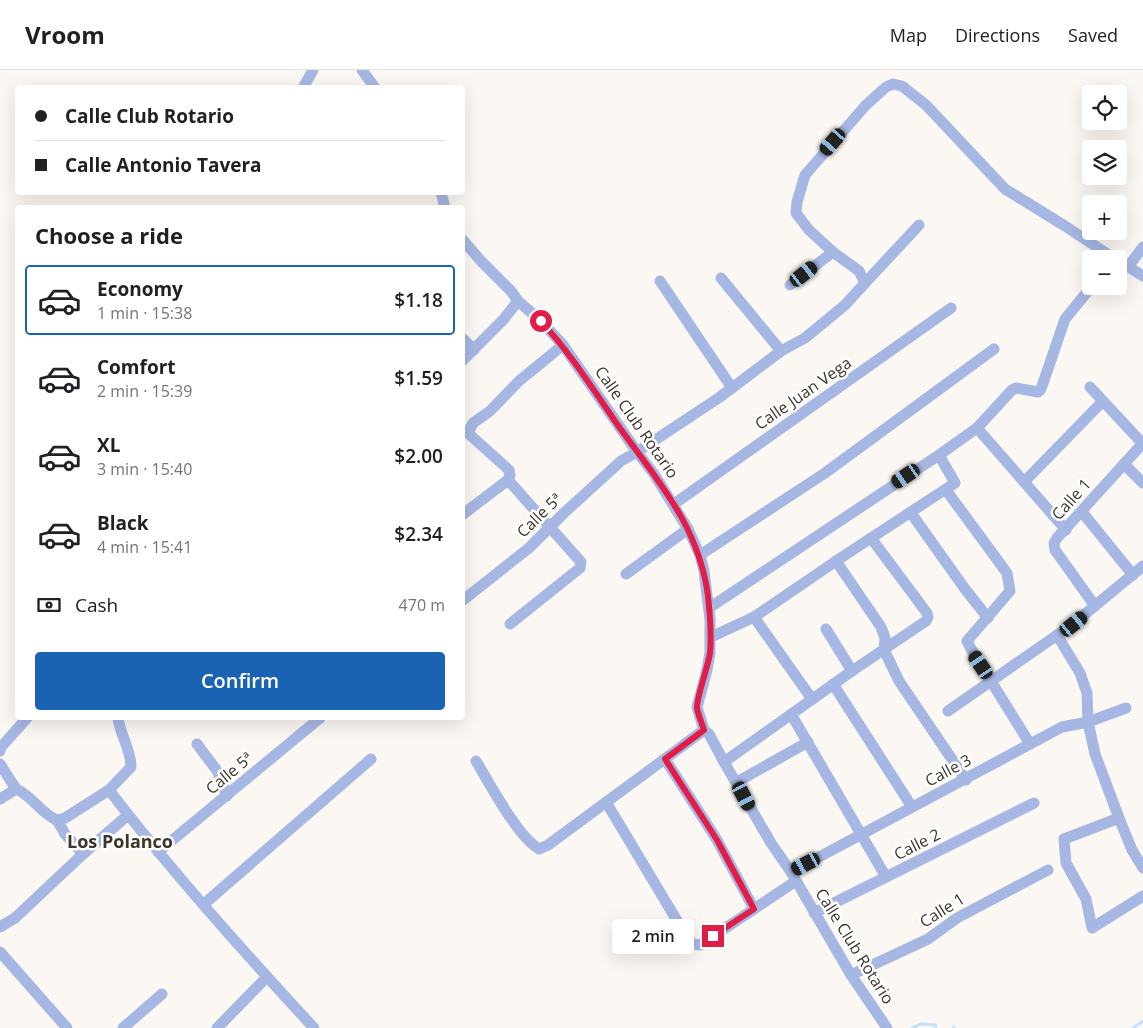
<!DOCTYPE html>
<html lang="en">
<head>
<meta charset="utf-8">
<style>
	body { margin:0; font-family:"Open Sans",sans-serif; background:#f6f6f6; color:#202124; height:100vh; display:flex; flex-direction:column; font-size:19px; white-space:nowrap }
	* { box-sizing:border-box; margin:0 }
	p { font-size:16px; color:#757577 }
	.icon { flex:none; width:28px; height:28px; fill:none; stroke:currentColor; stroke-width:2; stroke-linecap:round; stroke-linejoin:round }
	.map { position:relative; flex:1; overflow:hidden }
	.panel { position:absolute; left:15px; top:135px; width:450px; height:515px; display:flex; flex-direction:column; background:#fff; border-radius:5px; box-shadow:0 5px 20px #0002 }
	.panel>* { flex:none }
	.banner { position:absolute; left:15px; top:15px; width:450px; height:110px; border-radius:5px; box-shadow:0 5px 20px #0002; display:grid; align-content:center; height:110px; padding:0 20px; background:#fff }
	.buttons { position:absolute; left:1082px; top:15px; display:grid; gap:10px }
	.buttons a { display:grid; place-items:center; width:45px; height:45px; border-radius:5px; background:#fff; box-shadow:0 5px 20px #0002; font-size:25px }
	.end { position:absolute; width:22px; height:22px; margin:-11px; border:6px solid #e11d48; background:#fff; box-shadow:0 0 0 2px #fff }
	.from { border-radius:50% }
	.bubble { position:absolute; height:35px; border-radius:5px; background:#fff; box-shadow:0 5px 20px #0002; font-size:16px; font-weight:600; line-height:35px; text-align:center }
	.car { position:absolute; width:15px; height:30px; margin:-15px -8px; border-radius:6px; box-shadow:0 0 4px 1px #0007; background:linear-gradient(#222 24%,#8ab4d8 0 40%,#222 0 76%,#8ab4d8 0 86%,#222 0) }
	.banner b { display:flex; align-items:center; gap:18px; height:48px; font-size:19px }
	.banner b+b { border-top:1px solid #e0e0e0 }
	.banner i { width:12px; height:12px; background:#202124 }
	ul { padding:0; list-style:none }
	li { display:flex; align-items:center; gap:15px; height:70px; margin:0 10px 8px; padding:0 10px; border:2px solid transparent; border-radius:5px }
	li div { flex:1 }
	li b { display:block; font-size:19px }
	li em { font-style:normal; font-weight:600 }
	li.on { border-color:#1a62b2 }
	li>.icon { width:45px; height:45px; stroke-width:1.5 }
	h2 { padding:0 20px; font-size:22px; line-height:60px }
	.pay { display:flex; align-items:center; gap:12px; height:55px; padding:0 20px; font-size:19px }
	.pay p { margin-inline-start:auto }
	.button { display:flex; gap:10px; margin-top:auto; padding:10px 20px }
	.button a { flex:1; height:58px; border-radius:5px; background:#1a62b2; color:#fff; font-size:20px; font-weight:600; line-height:58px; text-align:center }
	header { display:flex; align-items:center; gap:30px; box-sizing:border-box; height:70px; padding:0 25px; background:#fff; border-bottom:1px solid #e0e0e0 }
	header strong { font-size:24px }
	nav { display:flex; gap:28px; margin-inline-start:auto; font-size:18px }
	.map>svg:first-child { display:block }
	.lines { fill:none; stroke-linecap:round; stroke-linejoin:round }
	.stream { stroke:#c5dffe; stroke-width:3 }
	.minor { stroke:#a7b7e3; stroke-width:11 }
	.route { stroke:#e11d48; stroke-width:6 }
	.labels { text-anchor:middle; stroke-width:5; stroke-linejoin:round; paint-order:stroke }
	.street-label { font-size:16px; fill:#3d342a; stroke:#fff }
	.neighbourhood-label { font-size:18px; font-weight:bold; fill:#3d342a; stroke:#fff }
</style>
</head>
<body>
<header>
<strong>Vroom</strong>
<nav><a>Map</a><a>Directions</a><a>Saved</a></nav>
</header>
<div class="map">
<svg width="1143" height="958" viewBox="0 0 1143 958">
	<rect width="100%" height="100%" fill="#fbf7f2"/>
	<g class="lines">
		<g class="stream">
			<path d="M912,958l9,-4 14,1 1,3"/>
			<path d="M953,958l1,-1"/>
			<path d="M1133,958l10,-7"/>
		</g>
		<g class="minor">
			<path d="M362,0l13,18"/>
			<path d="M303,18l10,-18"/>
			<path d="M441,122l4,16"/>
			<path d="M462,169l19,22 30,30 7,10 23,20 22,24 74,107 17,22 34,55 12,26 4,16 6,48v33l-3,18 -10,37 7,23 5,4 15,28 47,81 20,29 60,103 36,53"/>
			<path d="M833,182l-24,-22 -13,-17 1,-11 8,-27 61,-70 20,-18 7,-3 9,2 24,19 79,84 60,37 50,33"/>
			<path d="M1119,191l24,15"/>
			<path d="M1128,197l15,-20"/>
			<path d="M721,208l60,73"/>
			<path d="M660,211l72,107"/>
			<path d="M865,213l54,-58"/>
			<path d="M462,268l12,12"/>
			<path d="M462,291l41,-41 15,-19"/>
			<path d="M1090,317l53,57"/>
			<path d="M977,358l89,102"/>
			<path d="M939,385l38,-27 35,-38 4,-2 22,4 3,-3 24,-70 27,-33"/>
			<path d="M1124,394l19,19"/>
			<path d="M508,410l73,82 -1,6 -70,56"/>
			<path d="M1024,412l79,-81"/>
			<path d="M946,420l61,83 3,18 -43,50 4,8 59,95"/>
			<path d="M674,434l277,-196"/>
			<path d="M1082,442l51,63"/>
			<path d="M911,443l54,76 23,29"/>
			<path d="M462,445l46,-35 2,-5 -1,-5 -40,-36 1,-5 3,-6 17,-12 29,-30 44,-36"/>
			<path d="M700,485l125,-82 169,-124"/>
			<path d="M836,491l45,66 4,11 -1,12 15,31 67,99"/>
			<path d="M626,504l62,-45"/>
			<path d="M462,531l67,-53 35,-35 57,-52 16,-9 83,-55 61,-46 24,-13 40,-33 20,-22 -6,-12 -26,-19 -43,33"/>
			<path d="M1095,536l-40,-56 -1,-7 3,-5 86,-95"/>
			<path d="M709,538l230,-153 16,28 -119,78 -82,56 -43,20"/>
			<path d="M754,547l58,82"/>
			<path d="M826,559l26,42"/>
			<path d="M1057,565l23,38 7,20 1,29 7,32 24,64 13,32 11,18"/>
			<path d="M833,614l79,123"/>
			<path d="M948,641l125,-87 70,-58"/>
			<path d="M791,644l95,163"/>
			<path d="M197,674l21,28 9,24"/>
			<path d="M0,681l1,-4 26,-29"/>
			<path d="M665,689l52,81 37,69"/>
			<path d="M476,691c14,23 41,75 63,88l9,-4 156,-115"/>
			<path d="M724,692l128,-91 74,-50 2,-4 -1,-4 -56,-75"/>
			<path d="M0,694l16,25"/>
			<path d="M737,712l71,-40"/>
			<path d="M109,720c64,83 134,161 205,238"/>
			<path d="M0,729l16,-10c17,7 25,25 41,31l8,-2 44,-28 22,-23c0,-18 -11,-32 -13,-49"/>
			<path d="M606,732l82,137 5,5 7,1 96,-64"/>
			<path d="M1119,748l-55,21 2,24 20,36 6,29 51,-32"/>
			<path d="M57,750l8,14 18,20"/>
			<path d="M158,782l162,-134"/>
			<path d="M791,802l271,-145 26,-5 38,-14"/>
			<path d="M204,834l167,-145"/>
			<path d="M814,843l220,-110"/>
			<path d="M0,857l15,-9 68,-64 45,-39"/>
			<path d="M0,882l67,76"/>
			<path d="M851,905l77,-36 29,-21 91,-48"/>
			<path d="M123,958l39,-34"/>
			<path d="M217,958l50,-51"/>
		</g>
	</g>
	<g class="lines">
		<path class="route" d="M541,251c29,32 52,68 76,103 40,56 82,102 91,172 2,19 4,39 2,57 -2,14 -14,46 -13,55 1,7 5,15 7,22l-39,29 52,81 37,69 -41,27"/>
	</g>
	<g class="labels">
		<g class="street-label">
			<text transform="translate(803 323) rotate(-35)" y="6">Calle Juan Vega</text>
			<text transform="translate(637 352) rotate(55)" y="6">Calle Club Rotario</text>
			<text transform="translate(1071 429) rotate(-48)" y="6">Calle 1</text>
			<text transform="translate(539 445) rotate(-44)" y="6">Calle 5ª</text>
			<text transform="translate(948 700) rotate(-28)" y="6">Calle 3</text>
			<text transform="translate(229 703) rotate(-40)" y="6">Calle 5ª</text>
			<text transform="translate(917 774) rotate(-27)" y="6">Calle 2</text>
			<text transform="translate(942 840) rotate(-32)" y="6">Calle 1</text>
			<text transform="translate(855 876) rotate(58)" y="6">Calle Club Rotario</text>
		</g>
		<g class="neighbourhood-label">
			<text x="120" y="778">Los Polanco</text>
		</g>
	</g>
</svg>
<div class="buttons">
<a><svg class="icon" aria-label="locate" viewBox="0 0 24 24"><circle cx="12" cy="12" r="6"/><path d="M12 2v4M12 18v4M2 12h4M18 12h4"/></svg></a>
<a><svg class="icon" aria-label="layers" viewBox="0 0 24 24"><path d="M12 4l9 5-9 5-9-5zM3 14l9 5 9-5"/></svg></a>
<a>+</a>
<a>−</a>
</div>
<i class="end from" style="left:541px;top:251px"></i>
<i class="end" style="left:713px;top:866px"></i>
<div class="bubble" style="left:612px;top:849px;width:82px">2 min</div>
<i class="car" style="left:833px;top:72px;rotate:221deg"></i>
<i class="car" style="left:804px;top:204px;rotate:52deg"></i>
<i class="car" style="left:906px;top:406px;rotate:236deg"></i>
<i class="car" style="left:1074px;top:554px;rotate:51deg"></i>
<i class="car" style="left:981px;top:595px;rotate:326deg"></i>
<i class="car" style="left:744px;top:726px;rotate:152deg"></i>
<i class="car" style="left:806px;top:794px;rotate:242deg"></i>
<div class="banner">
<b><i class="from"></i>Calle Club Rotario</b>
<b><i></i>Calle Antonio Tavera</b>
</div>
<section class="panel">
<h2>Choose a ride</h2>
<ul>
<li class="on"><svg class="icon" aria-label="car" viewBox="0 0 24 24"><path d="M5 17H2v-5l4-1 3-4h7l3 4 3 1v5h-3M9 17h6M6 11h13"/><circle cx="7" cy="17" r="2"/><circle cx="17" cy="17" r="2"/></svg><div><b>Economy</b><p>1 min · 15:38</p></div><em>$1.18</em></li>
<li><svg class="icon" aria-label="car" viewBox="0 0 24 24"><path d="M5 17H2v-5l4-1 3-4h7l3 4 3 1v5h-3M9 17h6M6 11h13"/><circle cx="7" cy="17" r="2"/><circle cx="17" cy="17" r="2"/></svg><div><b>Comfort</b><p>2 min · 15:39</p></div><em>$1.59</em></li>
<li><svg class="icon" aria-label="car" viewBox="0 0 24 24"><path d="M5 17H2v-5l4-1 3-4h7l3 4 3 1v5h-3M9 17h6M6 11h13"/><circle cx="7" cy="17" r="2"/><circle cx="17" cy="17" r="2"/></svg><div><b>XL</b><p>3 min · 15:40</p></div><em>$2.00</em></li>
<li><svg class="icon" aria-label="car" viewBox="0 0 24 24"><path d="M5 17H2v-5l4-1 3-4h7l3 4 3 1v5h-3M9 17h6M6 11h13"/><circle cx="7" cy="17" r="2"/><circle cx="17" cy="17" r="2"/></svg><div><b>Black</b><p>4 min · 15:41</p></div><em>$2.34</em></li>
</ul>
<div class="pay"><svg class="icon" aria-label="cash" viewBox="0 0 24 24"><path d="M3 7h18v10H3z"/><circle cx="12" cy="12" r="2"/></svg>Cash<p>470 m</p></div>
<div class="button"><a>Confirm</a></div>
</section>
</div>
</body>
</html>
